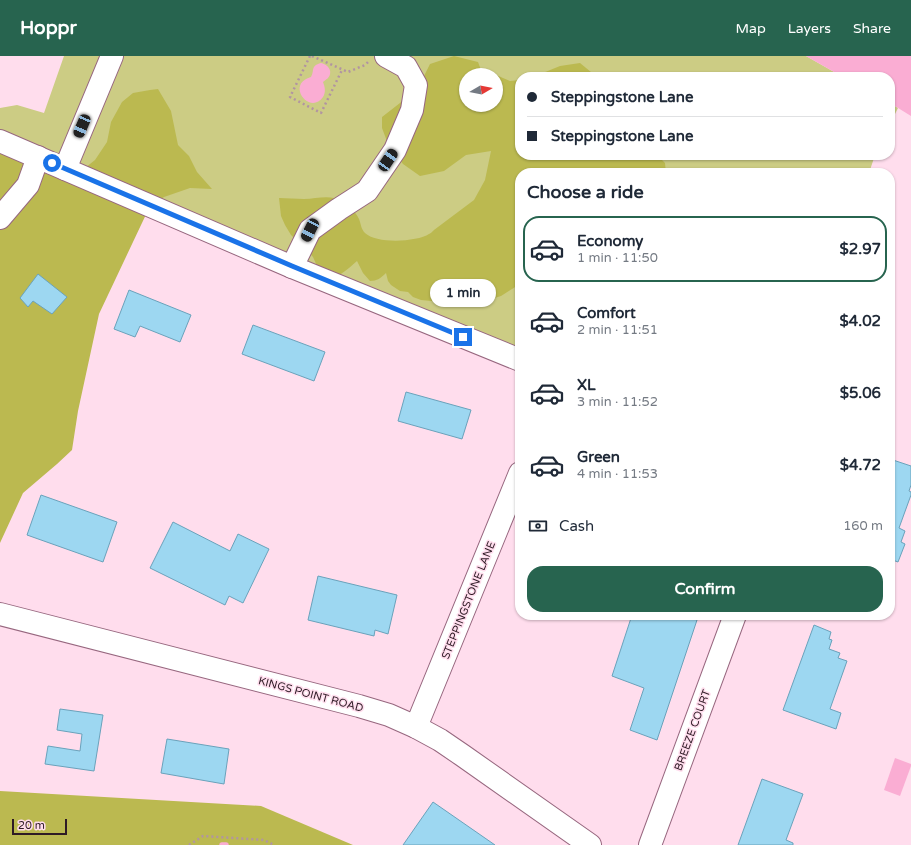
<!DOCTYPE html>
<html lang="en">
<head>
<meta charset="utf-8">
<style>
	body { margin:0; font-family:"Varela Round",sans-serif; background:#f6f6f7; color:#1f2937; height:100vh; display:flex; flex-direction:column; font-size:15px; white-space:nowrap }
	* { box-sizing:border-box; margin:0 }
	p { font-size:13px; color:#747a83 }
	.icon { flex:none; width:22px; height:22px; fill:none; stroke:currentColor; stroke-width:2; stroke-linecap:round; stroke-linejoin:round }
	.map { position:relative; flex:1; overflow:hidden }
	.drawer { position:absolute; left:515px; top:112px; width:380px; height:452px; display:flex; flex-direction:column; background:#fff; border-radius:16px; box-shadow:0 1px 3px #0004 }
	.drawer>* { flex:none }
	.top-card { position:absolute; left:515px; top:16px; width:380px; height:88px; border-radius:16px; box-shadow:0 1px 3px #0004; display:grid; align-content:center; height:88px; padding:0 12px; background:#fff }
	.needle { width:26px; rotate:80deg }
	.buttons { position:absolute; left:459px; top:12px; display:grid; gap:8px }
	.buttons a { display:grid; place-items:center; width:44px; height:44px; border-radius:50%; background:#fff; box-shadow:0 1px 3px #0004; font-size:20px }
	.scale { position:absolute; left:12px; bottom:10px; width:55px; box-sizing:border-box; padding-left:4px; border:2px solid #2e1b25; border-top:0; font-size:11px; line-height:14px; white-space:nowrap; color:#2e1b25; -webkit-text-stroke:3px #ffdded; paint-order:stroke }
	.end { position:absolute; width:18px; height:18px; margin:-9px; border:5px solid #1a73e8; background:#fff; box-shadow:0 0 0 2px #fff }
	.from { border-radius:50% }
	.bubble { position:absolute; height:28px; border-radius:14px; background:#fff; box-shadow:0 1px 3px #0004; font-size:13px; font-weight:800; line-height:28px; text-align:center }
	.car { position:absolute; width:12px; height:24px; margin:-12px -6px; border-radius:5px; box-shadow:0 0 3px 1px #0007; background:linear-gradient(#222 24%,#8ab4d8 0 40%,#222 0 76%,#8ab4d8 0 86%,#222 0) }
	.top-card b { display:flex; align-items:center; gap:14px; height:38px; font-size:15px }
	.top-card b+b { border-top:1px solid #e0e1e3 }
	.top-card i { width:10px; height:10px; background:#1f2937 }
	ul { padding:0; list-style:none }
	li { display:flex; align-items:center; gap:12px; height:66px; margin:0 8px 6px; padding:0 4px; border:2px solid transparent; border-radius:16px }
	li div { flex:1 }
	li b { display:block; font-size:15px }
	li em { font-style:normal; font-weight:800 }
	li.on { border-color:#27644f }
	li>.icon { width:36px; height:36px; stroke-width:1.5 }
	h2 { padding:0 12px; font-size:18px; line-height:48px }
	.pay { display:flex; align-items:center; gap:10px; height:44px; padding:0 12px; font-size:15px }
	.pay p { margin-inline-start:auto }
	.action { display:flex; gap:8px; margin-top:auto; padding:8px 12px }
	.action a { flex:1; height:46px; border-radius:16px; background:#27644f; color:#fff; font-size:16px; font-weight:800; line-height:46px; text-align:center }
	header { display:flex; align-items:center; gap:24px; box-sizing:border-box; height:56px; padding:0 20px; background:#27644f; color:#fff }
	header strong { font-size:19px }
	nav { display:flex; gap:22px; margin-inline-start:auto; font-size:14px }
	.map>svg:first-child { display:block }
	.green { fill:#cccc84; fill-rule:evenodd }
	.forest { fill:#bbb950 }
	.water { fill:#faadd3 }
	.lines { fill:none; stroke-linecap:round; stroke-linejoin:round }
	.stream { stroke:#faadd3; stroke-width:5.5 }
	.building { fill:#9dd7f1; stroke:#6aa2bb }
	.minor-casing { stroke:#97677f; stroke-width:24 }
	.major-casing { stroke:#97677f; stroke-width:24 }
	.path { stroke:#b194a2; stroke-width:2.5; stroke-dasharray:2 3; stroke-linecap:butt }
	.minor { stroke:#fff; stroke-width:22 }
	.major { stroke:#fff; stroke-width:22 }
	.route { stroke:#1a73e8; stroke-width:5 }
	.labels { text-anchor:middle; stroke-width:3; stroke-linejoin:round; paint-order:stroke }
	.street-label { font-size:11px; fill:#2e1b25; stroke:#ffdded }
</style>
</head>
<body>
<header>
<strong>Hoppr</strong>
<nav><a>Map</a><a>Layers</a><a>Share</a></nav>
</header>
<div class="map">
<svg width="911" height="789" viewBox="0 0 911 789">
	<rect width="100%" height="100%" fill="#ffdded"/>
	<g class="green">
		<path d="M64,0h742l37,21h-323v78h355l-6,18h-349v187l-520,-219v-33l17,-3 27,8zM466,19h30v30h-30z"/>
		<path d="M890,47l8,5 -8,16z"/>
	</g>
	<g class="forest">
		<path d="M454,0l24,6 3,8 14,5h-29v30h30v-30l14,6 10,-1v75h137l8,8 1,10h-146v111l-19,12 -28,9 -52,-5 -8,-3 -5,-5 -8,-1 -9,-6 -3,-4 -2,-8c-5,5 -9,8 -16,8l-7,-8 -6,-12c-7,6 -13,12 -22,16l-18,-11 -4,-9 -6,-7 -16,-15 -6,-10 -4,-9 -2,-18c8,0 17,1 25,1 10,0 20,-3 30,-1 9,3 22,13 25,21 2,5 2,10 6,14 11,11 52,9 64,1 1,0 4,-3 5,-4l40,-30 11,-20 6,-29 -25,4 -22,16 -24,5 -17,-12 -15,-20 -6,-16v-11l18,-14 23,-25 7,-14z"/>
		<path d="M580,7l17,14h-64l27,-11z"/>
		<path d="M158,33l13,22 7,34 11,11 8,16 15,17 -22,-1 -26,9 -14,9 -51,108 -21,97 -6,39 -15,14 -34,29 -23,50v-402l85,27 10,-8 12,-18 4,-20 11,-20 11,-9 17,-3z"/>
		<path d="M0,735l261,15 92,39h-353z"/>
	</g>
	<g class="water">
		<path d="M806,0h105v60l-21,-13v-26h-47z"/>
		<path d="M321,7c6,1 13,8 7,15 0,0 -5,4 -5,4 2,5 3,10 0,15 -13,19 -38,-13 -12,-20 4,-7 -1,-11 10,-14z"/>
		<path d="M895,702l16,6v2l-11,30 -16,-6z"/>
	</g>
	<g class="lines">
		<path class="stream" d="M222,789h4"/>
	</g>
	<g class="building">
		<path d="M38,218l29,23 -15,17 -19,-13 -5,6 -8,-9z"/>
		<path d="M129,234l62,25 -11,27 -40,-16 -5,11 -21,-8z"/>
		<path d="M253,269l72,27 -11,29 -72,-27z"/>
		<path d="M406,336l65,18 -9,29 -64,-18z"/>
		<path d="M890,403l21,7v19l-2,6 2,1v3l-12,33 6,3 -4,11 4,2 -7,18 -8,-3z"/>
		<path d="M41,439l76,27 -14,40 -76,-27z"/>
		<path d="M173,466l57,29 8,-17 31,15 -26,54 -14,-7 -4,9 -75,-37z"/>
		<path d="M318,520l79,19 -9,39 -13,-4 -1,6 -66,-16z"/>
		<path d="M632,559h49l16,5 -40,120 -27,-10 14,-42 -32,-12z"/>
		<path d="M814,569l17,7 -2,7 3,1 -3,9 11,4 -2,5 9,3 -17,48 11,4 -5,16 -53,-19z"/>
		<path d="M60,653l43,6 -9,56 -49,-7 3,-18 32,5 2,-17 -25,-4z"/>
		<path d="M167,683l62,10 -5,35 -63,-11z"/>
		<path d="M762,723l41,15 -17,46 7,3v2h-55z"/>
		<path d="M433,746l62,43h-92z"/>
	</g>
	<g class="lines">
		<g class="minor-casing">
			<g id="minor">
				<path d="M0,85l292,126 228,93"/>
				<path d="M65,113l47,-113"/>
				<path d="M0,162l28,-33 10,-28"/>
				<path d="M292,211l18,-37 29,-21 28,-18 28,-41 17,-40 4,-25 -10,-18 -20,-11"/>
				<path d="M416,671l104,-254"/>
				<path d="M650,789l85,-230"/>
			</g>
		</g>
		<g class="major-casing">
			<path id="major" d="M0,558l359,92 30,9 27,12 24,13 22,15 128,90"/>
		</g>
		<g class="path">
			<path d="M310,0l-20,41 31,16 21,-43"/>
			<path d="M312,0l36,16 17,-7 3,-3"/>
			<path d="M189,789l14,-9 61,4 10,5"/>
		</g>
		<use href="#minor" class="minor"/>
		<use href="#major" class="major"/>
	</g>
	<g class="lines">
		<path class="route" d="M52,107l240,103 171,71"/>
	</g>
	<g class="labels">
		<g class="street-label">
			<text transform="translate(468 544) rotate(-68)" y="4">STEPPINGSTONE LANE</text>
			<text transform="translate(311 638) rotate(15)" y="4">KINGS POINT ROAD</text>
			<text transform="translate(692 674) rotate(-70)" y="4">BREEZE COURT</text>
		</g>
	</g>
</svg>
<div class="buttons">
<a><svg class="needle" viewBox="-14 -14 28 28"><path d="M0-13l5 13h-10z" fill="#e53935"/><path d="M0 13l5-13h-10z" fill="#747a83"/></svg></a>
</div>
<div class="scale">20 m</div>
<i class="end from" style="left:52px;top:107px"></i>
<i class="end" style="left:463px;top:281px"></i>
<div class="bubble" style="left:430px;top:223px;width:66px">1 min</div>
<i class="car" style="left:82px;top:70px;rotate:203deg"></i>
<i class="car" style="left:388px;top:104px;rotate:34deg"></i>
<i class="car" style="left:310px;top:174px;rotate:207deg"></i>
<div class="top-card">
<b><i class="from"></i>Steppingstone Lane</b>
<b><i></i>Steppingstone Lane</b>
</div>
<section class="drawer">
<h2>Choose a ride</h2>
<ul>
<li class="on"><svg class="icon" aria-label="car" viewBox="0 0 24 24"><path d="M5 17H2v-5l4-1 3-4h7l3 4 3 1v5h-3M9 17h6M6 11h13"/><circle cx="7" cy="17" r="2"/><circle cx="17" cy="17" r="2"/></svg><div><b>Economy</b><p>1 min · 11:50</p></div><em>$2.97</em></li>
<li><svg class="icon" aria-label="car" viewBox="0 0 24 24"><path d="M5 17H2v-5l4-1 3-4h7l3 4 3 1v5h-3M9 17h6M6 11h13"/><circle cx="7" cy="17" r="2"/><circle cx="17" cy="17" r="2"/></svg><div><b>Comfort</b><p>2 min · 11:51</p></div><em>$4.02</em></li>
<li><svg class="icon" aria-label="car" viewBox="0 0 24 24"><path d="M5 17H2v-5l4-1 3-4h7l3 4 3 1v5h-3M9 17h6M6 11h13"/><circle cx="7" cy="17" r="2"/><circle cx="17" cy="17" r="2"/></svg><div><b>XL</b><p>3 min · 11:52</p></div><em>$5.06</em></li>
<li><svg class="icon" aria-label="car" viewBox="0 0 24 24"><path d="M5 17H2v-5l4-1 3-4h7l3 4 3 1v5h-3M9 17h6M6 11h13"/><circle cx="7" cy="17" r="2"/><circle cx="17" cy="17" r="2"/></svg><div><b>Green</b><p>4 min · 11:53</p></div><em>$4.72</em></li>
</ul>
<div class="pay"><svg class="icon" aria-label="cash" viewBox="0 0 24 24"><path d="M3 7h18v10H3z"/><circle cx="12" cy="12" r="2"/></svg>Cash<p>160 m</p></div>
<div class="action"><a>Confirm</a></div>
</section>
</div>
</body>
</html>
